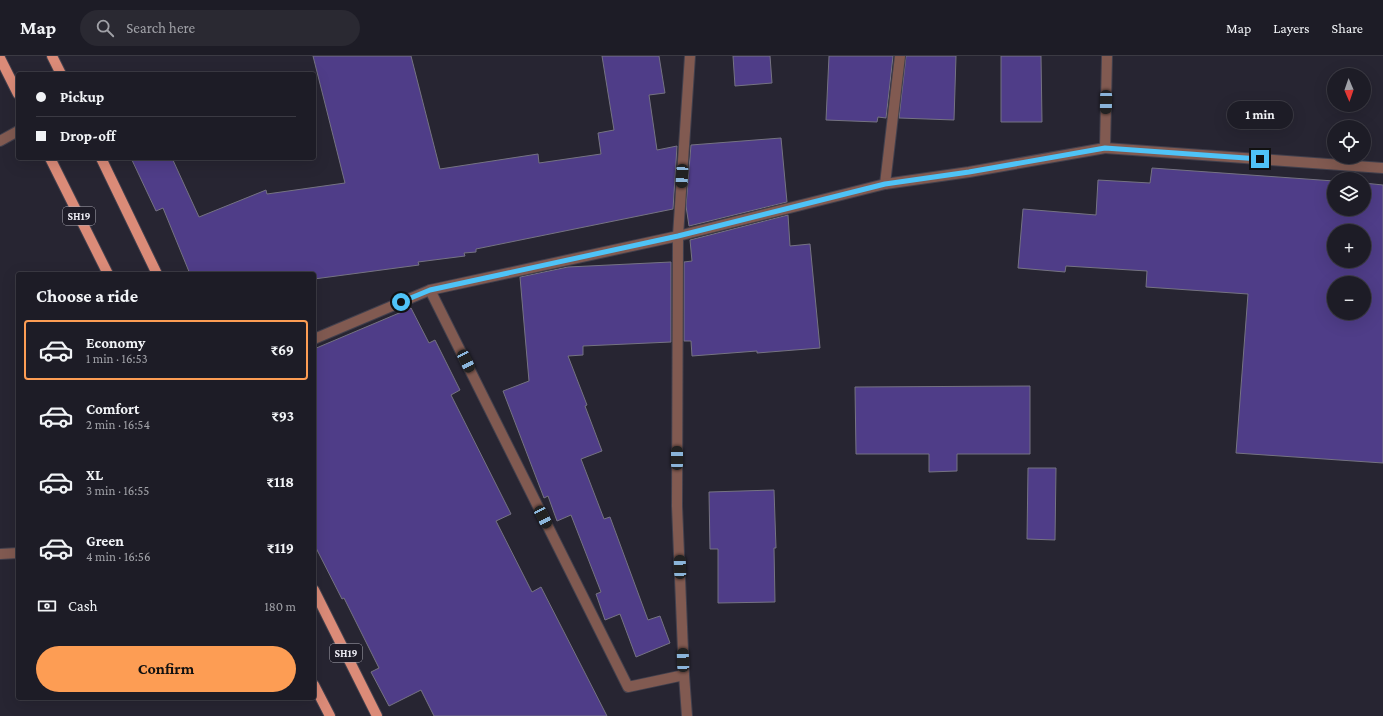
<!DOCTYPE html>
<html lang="en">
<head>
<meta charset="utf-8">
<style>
	body { margin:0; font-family:"Crimson Pro",serif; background:#2a2932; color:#f1f3f6; height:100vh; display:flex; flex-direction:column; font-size:15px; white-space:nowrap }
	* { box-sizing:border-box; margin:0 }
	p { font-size:13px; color:#a0a1a7 }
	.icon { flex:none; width:22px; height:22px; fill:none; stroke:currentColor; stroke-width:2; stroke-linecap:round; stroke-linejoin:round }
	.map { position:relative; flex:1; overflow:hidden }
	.panel { position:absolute; left:16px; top:216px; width:300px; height:428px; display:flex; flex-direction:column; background:#1d1c26; border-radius:4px; box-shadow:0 4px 16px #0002,0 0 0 1px #3b3a43 }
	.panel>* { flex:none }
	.guide { position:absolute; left:16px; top:16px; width:300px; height:88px; border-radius:4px; box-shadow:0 4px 16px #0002,0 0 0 1px #3b3a43; display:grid; align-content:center; height:88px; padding:0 20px; background:#1d1c26 }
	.needle { width:26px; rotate:178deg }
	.fabs { position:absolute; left:1327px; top:12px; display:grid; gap:8px }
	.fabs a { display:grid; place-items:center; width:44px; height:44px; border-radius:50%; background:#1d1c26; box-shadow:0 4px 16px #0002,0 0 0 1px #3b3a43; font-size:20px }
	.end { position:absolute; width:18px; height:18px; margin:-9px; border:5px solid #4fc3f7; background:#111; box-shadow:0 0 0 2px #111 }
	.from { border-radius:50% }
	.bubble { position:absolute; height:28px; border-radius:14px; background:#1d1c26; box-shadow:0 4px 16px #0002,0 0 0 1px #3b3a43; font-size:13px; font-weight:700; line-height:28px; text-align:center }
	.car { position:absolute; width:12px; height:24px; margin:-12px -6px; border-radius:5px; box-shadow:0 0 3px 1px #0007; background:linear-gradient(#222 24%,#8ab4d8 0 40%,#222 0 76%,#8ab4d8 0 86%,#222 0) }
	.guide b { display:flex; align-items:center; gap:14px; height:38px; font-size:15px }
	.guide b+b { border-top:1px solid #3b3a43 }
	.guide i { width:10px; height:10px; background:#f1f3f6 }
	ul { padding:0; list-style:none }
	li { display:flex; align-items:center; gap:12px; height:60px; margin:0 8px 6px; padding:0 12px; border:2px solid transparent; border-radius:4px }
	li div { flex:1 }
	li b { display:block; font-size:15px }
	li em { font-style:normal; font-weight:700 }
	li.active { border-color:#fd9d54 }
	li>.icon { width:36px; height:36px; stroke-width:1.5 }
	h2 { padding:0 20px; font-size:18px; line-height:48px }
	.pay { display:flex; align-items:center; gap:10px; height:44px; padding:0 20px; font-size:15px }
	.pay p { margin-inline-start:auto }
	.cta { display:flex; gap:8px; margin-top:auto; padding:8px 20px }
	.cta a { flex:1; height:46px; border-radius:24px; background:#fd9d54; color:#111; font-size:16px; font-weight:700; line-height:46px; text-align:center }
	header { display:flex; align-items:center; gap:24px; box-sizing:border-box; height:56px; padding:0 20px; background:#1d1c26; border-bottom:1px solid #3b3a43 }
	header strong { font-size:19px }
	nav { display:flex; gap:22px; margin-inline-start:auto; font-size:14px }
	.search { width:280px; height:36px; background:#2a2932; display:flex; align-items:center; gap:10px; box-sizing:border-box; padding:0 14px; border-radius:22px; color:#a0a1a7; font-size:15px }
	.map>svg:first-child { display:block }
	.building { fill:#4f3d88; stroke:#757382; fill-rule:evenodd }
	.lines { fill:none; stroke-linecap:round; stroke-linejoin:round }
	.minor-casing { stroke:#42404d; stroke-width:12 }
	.major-casing { stroke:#42404d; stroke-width:12 }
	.minor { stroke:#815a51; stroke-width:10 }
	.major { stroke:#db8b78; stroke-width:10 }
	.route { stroke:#4fc3f7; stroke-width:5 }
	.labels { text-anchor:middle; stroke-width:3; stroke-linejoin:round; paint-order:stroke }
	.shield { fill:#1e1c28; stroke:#acabb4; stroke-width:1 }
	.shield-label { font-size:11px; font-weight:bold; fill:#e9e8f0 }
</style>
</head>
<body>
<header>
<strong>Map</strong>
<div class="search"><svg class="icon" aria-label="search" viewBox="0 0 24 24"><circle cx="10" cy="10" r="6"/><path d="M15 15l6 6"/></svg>Search here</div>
<nav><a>Map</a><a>Layers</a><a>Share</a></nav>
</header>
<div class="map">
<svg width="1383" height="660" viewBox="0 0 1383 660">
	<rect width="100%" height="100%" fill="#272532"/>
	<g class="building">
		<path d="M313,0h98l29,113 98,-15 1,9 62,-9 -3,-21 16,-3 -12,-74h57l6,37 -16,2 8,55 20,-4 -4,63 -197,40v3l-12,1 1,3 -47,6 1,3 -105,14v-5h-124l-27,-66 -7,3 -25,-53h41l27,59 67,-27 1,4 78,-11z"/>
		<path d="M733,0h37l2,27 -37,3z"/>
		<path d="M829,0h64l-7,62 -8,-1 -1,5 -51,-2z"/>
		<path d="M906,0h50l-2,64 -55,-2z"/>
		<path d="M1001,0h40l1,66h-41z"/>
		<path d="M781,82l6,64 -98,24 -3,-20 5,-61z"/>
		<path d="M1152,112l182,13v28h30v-26l19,2v278l-147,-10 12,-159 -102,-7 1,-16 -81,-5 -1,6 -47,-4 5,-59 73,6 2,-35 52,3zM1334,175h30v30h-30zM1334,227h30v30h-30z"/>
		<path d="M788,159l2,31 20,-2 10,104 -63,5v-2l-65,5 -1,-15h-7v-79l8,-1 -2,-21z"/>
		<path d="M671,206v80l-88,4v9l-15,1 19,49 -2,1 17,45 -21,8 23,60 6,-2 38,103 12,-4 10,27 -34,14 -16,-43 -15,6 -9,-26 5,-2 -30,-77 -14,6 -9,-25 -4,2 -41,-107 26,-10 -9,-104 48,-10z"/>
		<path d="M411,252l18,35 6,-3 25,50 -9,5 60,119 -15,7 36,71 9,-5 66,129h-173l-13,-26 -32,16 -18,-34 8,-4 -35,-70 -2,1 -28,-55v-195z"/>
		<path d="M1030,330v68h-73v17l-28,1v-18h-73l-1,-67z"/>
		<path d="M1028,412h28l-1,72 -28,-1z"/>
		<path d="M774,434l2,58h-2l1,54 -57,1v-54h-8l-1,-57z"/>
	</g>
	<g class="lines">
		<g class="minor-casing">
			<g id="minor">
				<path d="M0,85l18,-10"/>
				<path d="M1105,92l278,20"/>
				<path d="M885,128l15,-128"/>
				<path d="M430,234l198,397 56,-12"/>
				<path d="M314,283l116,-49 248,-54 207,-52 84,-12 136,-24 2,-92"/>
				<path d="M0,498l18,-1"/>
				<path d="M687,660l-3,-41 -7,-169 1,-270 12,-180"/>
			</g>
		</g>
		<g class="major-casing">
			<g id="major">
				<path d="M52,0l9,18"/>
				<path d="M0,2l18,36"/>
				<path d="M50,102l58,116"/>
				<path d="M101,102l56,116"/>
				<path d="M314,534l63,126"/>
				<path d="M314,629l16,31"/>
			</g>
		</g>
		<use href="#minor" class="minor"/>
		<use href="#major" class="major"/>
	</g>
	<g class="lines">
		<path class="route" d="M401,246l29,-12 248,-54 207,-52 84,-12 136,-24 155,11"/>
	</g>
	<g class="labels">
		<g class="shield">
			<rect x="63" y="151" width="32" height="18" rx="3"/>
			<rect x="330" y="588" width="32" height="18" rx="3"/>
		</g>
		<g class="shield-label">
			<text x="79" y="164">SH19</text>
			<text x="346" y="601">SH19</text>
		</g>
	</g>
</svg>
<div class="fabs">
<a><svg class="needle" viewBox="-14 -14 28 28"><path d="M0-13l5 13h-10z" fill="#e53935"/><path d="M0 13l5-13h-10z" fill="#a0a1a7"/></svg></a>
<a><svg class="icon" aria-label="locate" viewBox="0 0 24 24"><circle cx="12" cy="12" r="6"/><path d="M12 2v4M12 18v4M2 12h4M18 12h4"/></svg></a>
<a><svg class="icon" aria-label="layers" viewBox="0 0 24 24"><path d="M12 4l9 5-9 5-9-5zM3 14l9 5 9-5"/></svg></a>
<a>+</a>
<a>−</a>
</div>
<i class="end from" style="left:401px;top:246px"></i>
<i class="end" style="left:1260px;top:103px"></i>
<div class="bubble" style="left:1227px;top:45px;width:66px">1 min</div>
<i class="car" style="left:1106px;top:46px;rotate:181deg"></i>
<i class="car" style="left:682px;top:120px;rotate:183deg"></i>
<i class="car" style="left:466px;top:305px;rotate:154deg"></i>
<i class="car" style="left:677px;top:402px;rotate:0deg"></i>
<i class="car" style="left:543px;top:461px;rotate:153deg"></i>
<i class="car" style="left:680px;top:511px;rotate:358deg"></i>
<i class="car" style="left:683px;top:604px;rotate:358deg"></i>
<div class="guide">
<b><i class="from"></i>Pickup</b>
<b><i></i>Drop-off</b>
</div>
<section class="panel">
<h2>Choose a ride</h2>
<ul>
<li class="active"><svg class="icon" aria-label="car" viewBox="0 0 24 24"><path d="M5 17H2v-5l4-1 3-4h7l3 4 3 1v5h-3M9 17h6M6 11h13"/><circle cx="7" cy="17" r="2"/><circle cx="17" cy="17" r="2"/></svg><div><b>Economy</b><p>1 min · 16:53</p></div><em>₹69</em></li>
<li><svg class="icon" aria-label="car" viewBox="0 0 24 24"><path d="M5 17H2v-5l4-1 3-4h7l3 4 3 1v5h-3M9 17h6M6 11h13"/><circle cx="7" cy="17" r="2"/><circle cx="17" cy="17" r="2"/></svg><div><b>Comfort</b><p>2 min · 16:54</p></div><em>₹93</em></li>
<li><svg class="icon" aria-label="car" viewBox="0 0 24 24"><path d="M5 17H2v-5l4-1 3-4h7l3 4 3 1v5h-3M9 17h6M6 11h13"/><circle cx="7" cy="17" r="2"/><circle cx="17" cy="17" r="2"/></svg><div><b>XL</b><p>3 min · 16:55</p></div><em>₹118</em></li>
<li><svg class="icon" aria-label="car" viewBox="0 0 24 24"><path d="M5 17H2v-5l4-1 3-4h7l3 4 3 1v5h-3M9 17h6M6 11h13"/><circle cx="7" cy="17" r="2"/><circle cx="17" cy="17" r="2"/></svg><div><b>Green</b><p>4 min · 16:56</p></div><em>₹119</em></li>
</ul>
<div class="pay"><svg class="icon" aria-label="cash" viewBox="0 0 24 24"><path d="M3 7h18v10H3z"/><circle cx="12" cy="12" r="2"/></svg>Cash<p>180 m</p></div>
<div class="cta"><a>Confirm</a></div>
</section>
</div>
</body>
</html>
